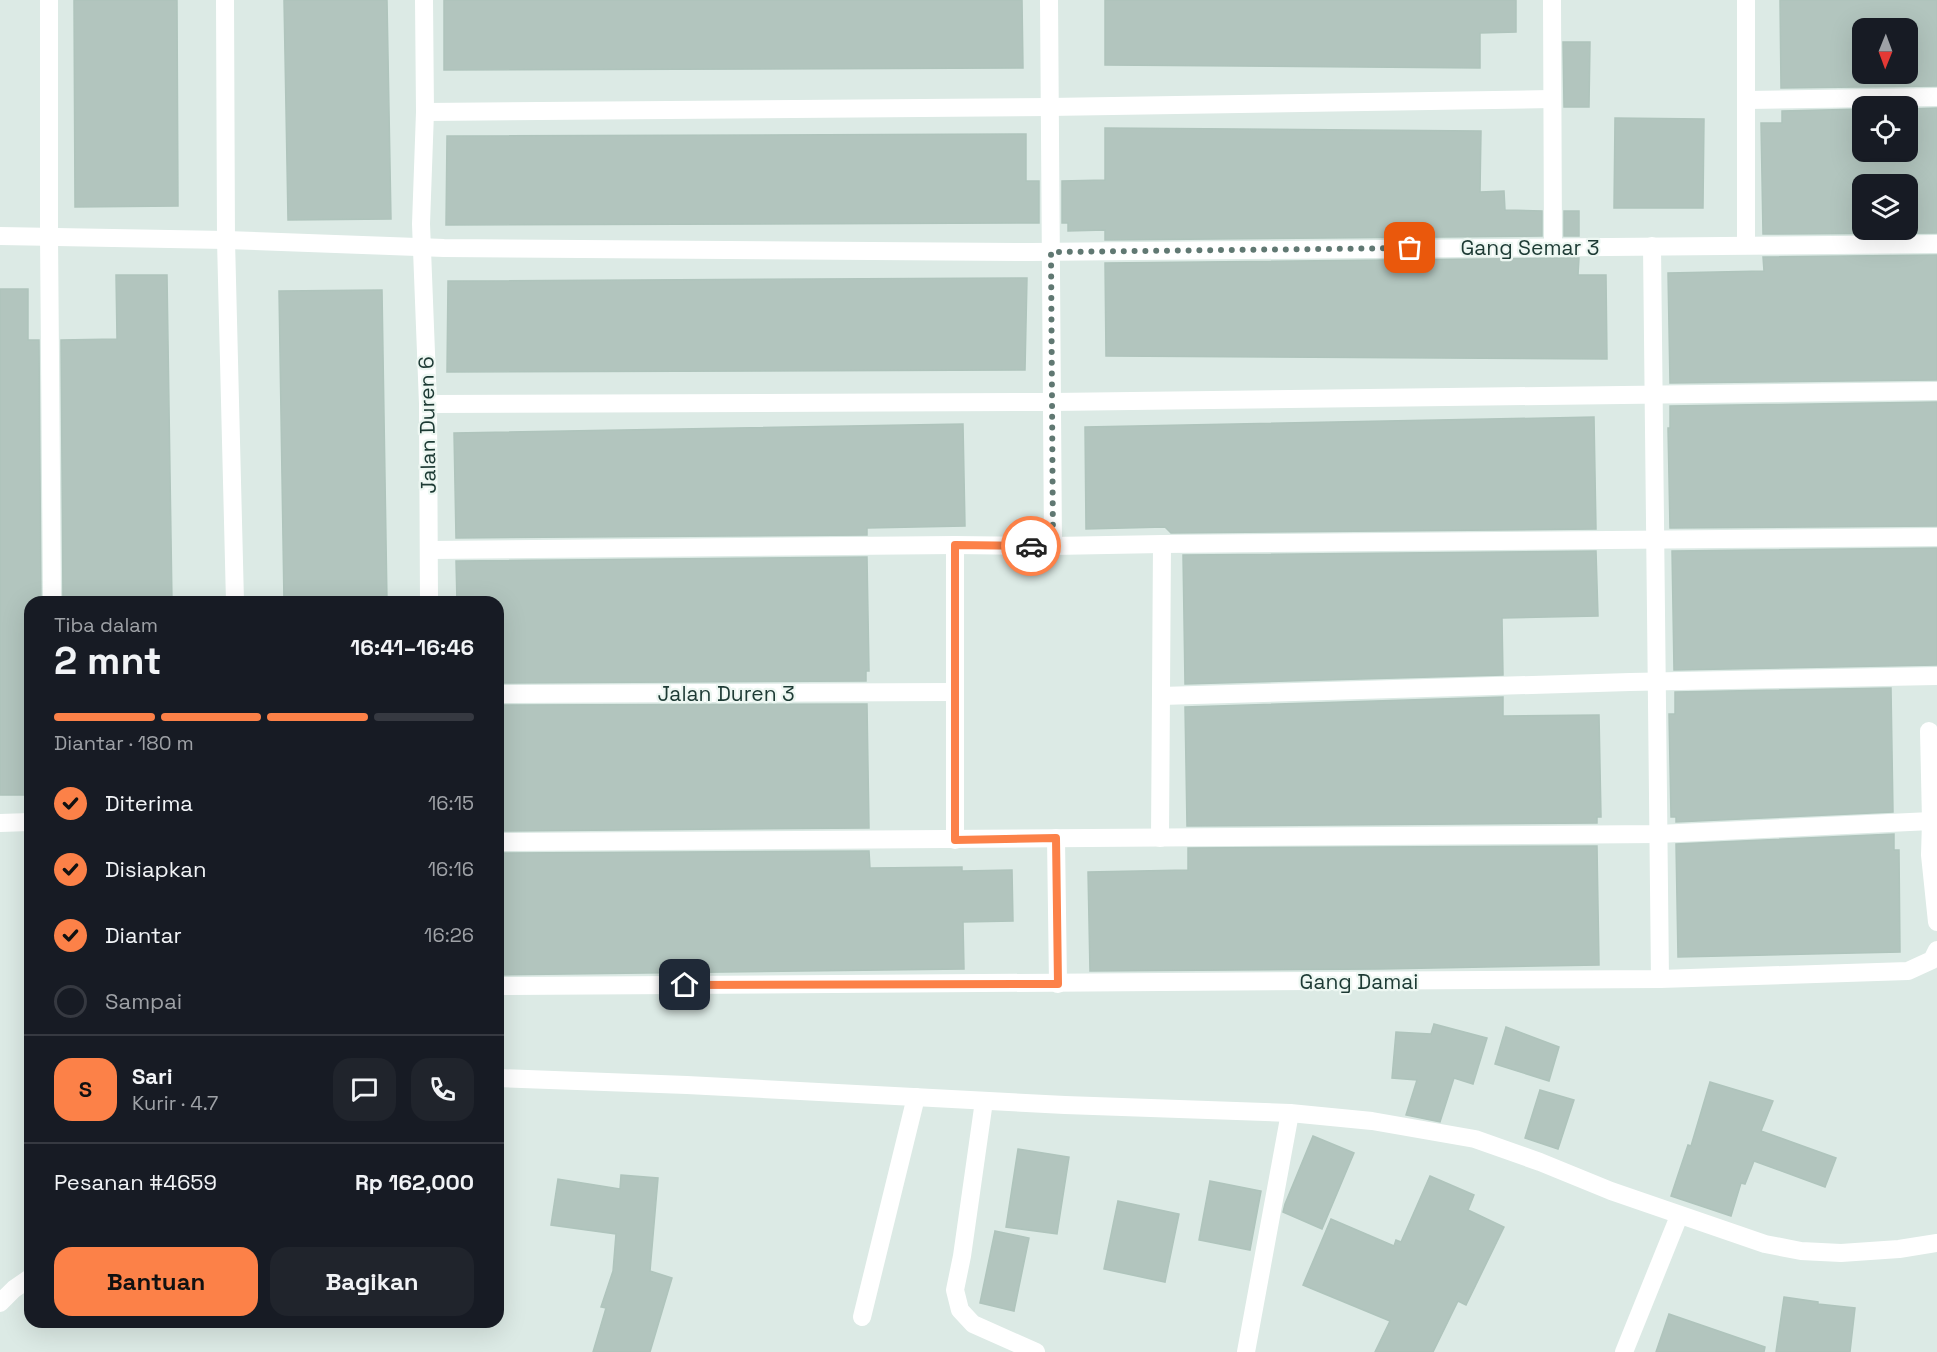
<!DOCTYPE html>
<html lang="id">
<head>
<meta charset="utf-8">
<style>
  :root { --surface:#171b24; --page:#20242c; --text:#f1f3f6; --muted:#9ea1a6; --line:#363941; --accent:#fc8148 }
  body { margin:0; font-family:"Space Grotesk",sans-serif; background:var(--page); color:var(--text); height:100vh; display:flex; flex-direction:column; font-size:22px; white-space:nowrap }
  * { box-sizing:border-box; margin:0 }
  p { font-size:20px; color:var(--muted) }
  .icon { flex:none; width:33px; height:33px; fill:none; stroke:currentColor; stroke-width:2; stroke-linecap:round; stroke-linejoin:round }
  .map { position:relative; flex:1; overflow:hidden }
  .panel { position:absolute; left:24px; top:596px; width:480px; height:732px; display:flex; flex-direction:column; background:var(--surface); border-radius:18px; box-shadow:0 6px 24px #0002 }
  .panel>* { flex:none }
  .needle { width:39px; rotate:181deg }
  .tools { position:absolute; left:1852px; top:18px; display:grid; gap:12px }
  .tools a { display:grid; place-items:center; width:66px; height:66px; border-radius:12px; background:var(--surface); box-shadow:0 6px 24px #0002; font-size:30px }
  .pin { position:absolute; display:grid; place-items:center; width:51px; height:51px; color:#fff; margin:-26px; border-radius:12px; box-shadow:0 3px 9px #0006 }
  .courier { position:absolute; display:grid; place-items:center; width:60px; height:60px; margin:-30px; border:4px solid #fc8148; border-radius:50%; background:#fff; color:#222; box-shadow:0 2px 8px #0007 }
  .headline em { font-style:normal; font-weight:600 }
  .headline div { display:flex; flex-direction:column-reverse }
  .headline { display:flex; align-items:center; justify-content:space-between; height:102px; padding:0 30px }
  h1 { font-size:39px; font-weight:600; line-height:45px }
  .bar { display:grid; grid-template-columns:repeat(4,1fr); gap:9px 6px; align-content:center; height:72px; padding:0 30px }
  .bar i { height:8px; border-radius:4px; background:var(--line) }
  .bar .current { background:var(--accent) }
  .bar p { grid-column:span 4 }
  .line { display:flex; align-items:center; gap:15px; padding:0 30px; border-top:2px solid var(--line) }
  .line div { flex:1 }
  .round { display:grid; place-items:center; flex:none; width:63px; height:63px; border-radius:18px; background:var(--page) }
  ol { padding:0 30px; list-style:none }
  li { display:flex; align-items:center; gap:18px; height:66px }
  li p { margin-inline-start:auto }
  li .icon { padding:6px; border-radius:50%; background:var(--accent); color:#111; stroke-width:4 }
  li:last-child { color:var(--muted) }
  li i { width:33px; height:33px; border:3px solid var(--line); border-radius:50% }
  .button { display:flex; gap:12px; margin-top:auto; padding:12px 30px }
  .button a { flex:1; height:69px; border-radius:18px; background:var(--accent); color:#111; font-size:24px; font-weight:600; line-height:69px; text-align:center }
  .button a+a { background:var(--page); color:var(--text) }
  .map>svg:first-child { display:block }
  .building { fill:#b2c5be; stroke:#afc4bc; stroke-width:1.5; fill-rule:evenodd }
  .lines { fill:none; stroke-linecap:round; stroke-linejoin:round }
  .minor { stroke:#fff; stroke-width:18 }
  .done { stroke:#607872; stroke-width:6; stroke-dasharray:0 10.8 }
  .route { stroke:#fc8148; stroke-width:8 }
  .labels { text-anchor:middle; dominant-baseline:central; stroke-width:4.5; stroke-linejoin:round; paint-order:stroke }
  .street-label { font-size:21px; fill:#1d3a34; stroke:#edf7f2 }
</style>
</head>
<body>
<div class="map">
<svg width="1937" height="1352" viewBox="0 0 1937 1352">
  <rect width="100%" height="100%" fill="#dceae5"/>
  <!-- building -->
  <g class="building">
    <polygon points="74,0 177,0 178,206 75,207"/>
    <polygon points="284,0 387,0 391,219 288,220"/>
    <polygon points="444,0 1022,0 1023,68 444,70"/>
    <polygon points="1105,0 1516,0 1516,32 1480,33 1480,68 1105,65"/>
    <path d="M1780 0H1937V86L1781 88ZM1863 28H1908V74H1863Z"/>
    <polygon points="1563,42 1590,42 1589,107 1564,107"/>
    <path d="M1937 108V233L1763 234 1761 123H1782V111L1863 109V152H1908V109ZM1863 184H1908V230H1863Z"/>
    <polygon points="1615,118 1704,119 1703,208 1614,208"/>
    <polygon points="1105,128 1481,131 1480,192 1504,191 1505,210 1542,211 1542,236 1105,240 1105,230 1068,231 1068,223 1062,223 1062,181 1105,180"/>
    <polygon points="1026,134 1026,181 1039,181 1039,223 446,225 447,136"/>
    <rect x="1564" y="211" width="15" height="25"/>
    <polygon points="1937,255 1937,380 1670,383 1668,273 1764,271 1763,257"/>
    <polygon points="1579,258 1578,275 1606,275 1607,359 1106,356 1105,263"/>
    <polygon points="116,275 167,275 172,602 63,602 61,340 117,339"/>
    <polygon points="1027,278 1025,370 447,372 448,281"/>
    <polygon points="0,289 28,289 28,340 39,340 41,602 30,602 30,795 0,795"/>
    <polygon points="382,290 387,602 284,602 279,291"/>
    <polygon points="1937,402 1937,526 1670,528 1668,428 1670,428 1670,406"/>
    <polygon points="1594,417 1596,529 1171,533 1165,527 1086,529 1085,427"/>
    <polygon points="963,424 965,526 867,528 867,535 456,538 454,433"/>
    <polygon points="1937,548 1937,665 1674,670 1672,551"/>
    <polygon points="1596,551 1598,616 1502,618 1503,675 1185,684 1183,555"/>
    <polygon points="867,557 869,671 866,671 866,681 498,683 498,602 457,602 456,561"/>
    <polygon points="1891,688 1893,812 1676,822 1676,817 1671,817 1669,714 1675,714 1675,692"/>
    <polygon points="1503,697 1503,716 1599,715 1601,817 1597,817 1597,823 1187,826 1185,707"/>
    <polygon points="867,704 869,828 498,831 498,705"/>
    <polygon points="1894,834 1894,850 1899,850 1900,952 1678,957 1676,844"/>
    <polygon points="1597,846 1599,965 1380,969 1090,971 1088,872 1188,870 1188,848"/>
    <polygon points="869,851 870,868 962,867 962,871 1012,870 1013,921 963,922 964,969 498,975 498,853"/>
    <polygon points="1434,1024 1487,1038 1473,1084 1454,1078 1440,1122 1406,1115 1417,1080 1392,1078 1396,1032 1431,1034"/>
    <polygon points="1506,1027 1559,1047 1549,1081 1495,1064"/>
    <polygon points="1710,1082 1773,1101 1761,1131 1836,1158 1825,1187 1754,1161 1745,1184 1741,1183 1731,1216 1671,1196 1688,1145 1691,1146"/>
    <polygon points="1540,1090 1574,1100 1558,1149 1525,1138"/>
    <polygon points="1313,1136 1354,1153 1322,1229 1283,1212 1285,1204"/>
    <polygon points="1018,1149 1069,1157 1057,1234 1006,1227"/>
    <polygon points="621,1175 658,1178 650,1271 672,1278 650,1352 593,1352 606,1308 601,1307 613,1271 616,1234 551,1225 558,1179 620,1189"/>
    <polygon points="1430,1176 1474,1195 1468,1210 1504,1227 1466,1305 1458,1301 1433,1352 1375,1352 1390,1321 1303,1285 1331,1219 1394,1246 1396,1240 1401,1242"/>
    <polygon points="1210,1181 1261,1191 1250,1250 1199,1240"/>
    <polygon points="1118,1201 1179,1214 1165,1282 1104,1269"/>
    <polygon points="995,1231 1029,1238 1014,1311 980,1303"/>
    <polygon points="1784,1297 1818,1302 1818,1304 1855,1308 1850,1352 1776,1352"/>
    <polygon points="1669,1314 1765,1347 1764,1352 1656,1352"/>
  </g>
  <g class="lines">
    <!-- minor -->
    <g class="minor">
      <polyline points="49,0 49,236 52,602"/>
      <polyline points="225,0 226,240 235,602"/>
      <polyline points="424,0 425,112 421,224 428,404 429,602"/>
      <polyline points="1049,0 1053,546"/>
      <polyline points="1552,0 1553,247"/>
      <polyline points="1746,0 1746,245"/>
      <polyline points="1747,100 1937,97"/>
      <polyline points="425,112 1049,107 1552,99"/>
      <polyline points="0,236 226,240 444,248 1030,252 1937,244"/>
      <polyline points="1652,246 1660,979"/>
      <polyline points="428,404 1052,402 1937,391"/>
      <polyline points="429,550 955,545 1053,546 1162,544 1937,537"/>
      <polyline points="498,694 955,692"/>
      <polyline points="1161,696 1630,682 1937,676"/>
      <polyline points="1929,731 1931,821"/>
      <polyline points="0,823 30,822"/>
      <polyline points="1056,838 1058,984"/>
      <polyline points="1160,838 1162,544"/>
      <polyline points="955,840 955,545"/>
      <polyline points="498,842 1658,834 1931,821 1930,855 1937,922"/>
      <polyline points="498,986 1660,979 1908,971 1932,960 1937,950"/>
      <polyline points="498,1078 687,1085 1065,1105 1290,1113 1372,1121 1475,1139 1540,1162 1611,1191 1765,1244 1801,1251 1841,1253 1899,1249 1937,1243"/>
      <polyline points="984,1101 962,1256 955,1290 960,1310 973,1324 1036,1352"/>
      <polyline points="0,1303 14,1289 30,1278"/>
      <polyline points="862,1317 916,1097"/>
      <polyline points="1246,1352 1290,1113"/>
      <polyline points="1624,1352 1679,1216"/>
    </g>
  </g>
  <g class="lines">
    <!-- done -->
    <polyline class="done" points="1031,546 1053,546 1051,252 1410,248"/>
    <!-- route -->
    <polyline class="route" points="685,985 1058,984 1056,838 955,840 955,545 1031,546"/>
  </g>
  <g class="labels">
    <!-- street labels -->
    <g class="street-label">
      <text x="1530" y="247">Gang Semar 3</text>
      <text transform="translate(427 425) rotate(-91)">Jalan Duren 6</text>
      <text x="726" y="693">Jalan Duren 3</text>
      <text x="1359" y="981">Gang Damai</text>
    </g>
  </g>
</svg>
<div class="tools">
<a><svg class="needle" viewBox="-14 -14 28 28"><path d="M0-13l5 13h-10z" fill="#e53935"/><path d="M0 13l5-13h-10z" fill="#9ea1a6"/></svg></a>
<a><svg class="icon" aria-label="locate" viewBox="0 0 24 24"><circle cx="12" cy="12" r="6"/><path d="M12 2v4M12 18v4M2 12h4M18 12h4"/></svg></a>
<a><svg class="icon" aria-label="layers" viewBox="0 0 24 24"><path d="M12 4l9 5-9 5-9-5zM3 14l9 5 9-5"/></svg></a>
</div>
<div class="pin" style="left:1410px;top:248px;background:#ea580c"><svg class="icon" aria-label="bag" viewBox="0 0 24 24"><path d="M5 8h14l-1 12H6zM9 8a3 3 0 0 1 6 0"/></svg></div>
<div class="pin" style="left:685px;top:985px;background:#1f2937"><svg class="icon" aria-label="home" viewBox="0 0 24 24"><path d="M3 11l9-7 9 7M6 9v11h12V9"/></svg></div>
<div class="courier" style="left:1031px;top:546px"><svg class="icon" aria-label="car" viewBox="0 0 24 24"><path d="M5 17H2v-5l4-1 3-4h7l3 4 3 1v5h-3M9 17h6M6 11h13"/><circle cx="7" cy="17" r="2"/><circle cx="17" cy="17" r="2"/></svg></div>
<section class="panel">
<div class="headline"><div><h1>2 mnt</h1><p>Tiba dalam</p></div><em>16:41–16:46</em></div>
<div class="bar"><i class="current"></i><i class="current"></i><i class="current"></i><i></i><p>Diantar · 180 m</p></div>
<ol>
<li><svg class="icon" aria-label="check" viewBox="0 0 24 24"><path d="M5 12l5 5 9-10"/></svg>Diterima<p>16:15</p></li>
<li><svg class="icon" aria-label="check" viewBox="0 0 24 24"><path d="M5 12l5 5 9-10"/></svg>Disiapkan<p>16:16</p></li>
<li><svg class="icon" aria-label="check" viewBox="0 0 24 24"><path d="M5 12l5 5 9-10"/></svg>Diantar<p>16:26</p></li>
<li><i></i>Sampai</li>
</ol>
<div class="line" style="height:108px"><b class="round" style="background:var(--accent);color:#111">S</b><div><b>Sari</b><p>Kurir · 4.7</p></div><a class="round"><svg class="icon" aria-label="chat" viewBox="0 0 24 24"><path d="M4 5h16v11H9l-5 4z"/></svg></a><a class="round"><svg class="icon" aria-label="phone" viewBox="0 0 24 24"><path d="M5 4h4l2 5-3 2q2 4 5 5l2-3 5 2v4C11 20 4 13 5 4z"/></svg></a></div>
<div class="line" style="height:78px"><div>Pesanan #4659</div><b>Rp 162,000</b></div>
<div class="button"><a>Bantuan</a><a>Bagikan</a></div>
</section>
</div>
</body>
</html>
